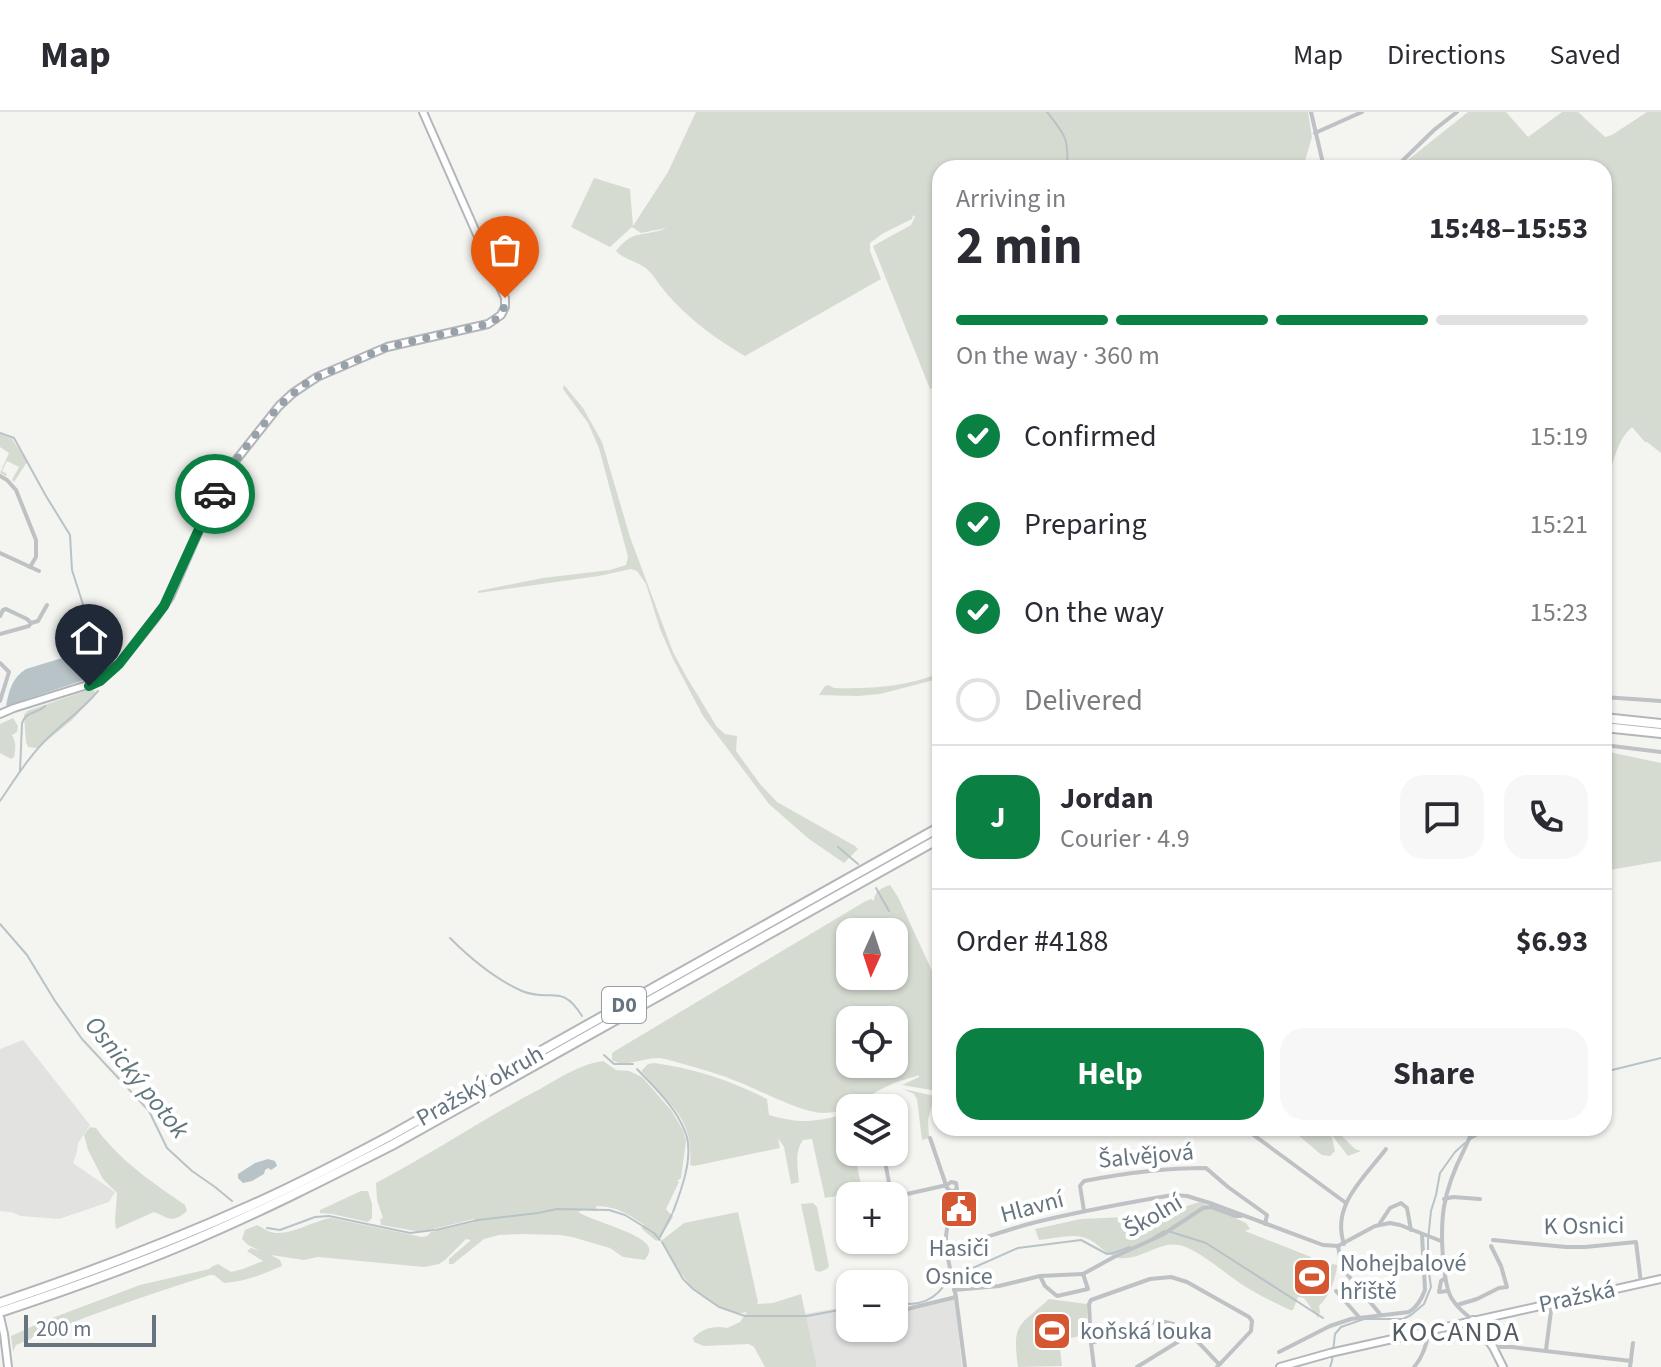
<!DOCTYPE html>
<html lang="en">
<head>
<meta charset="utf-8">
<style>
  :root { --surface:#fff; --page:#f7f7f7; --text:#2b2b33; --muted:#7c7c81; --line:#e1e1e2; --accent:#0b8043 }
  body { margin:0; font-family:"Source Sans 3",sans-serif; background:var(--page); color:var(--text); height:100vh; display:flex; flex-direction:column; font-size:30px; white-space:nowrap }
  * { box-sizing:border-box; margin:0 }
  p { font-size:26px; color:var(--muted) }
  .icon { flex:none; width:44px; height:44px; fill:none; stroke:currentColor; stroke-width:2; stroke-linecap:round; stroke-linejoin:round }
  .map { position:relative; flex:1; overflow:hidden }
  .sheet { position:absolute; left:932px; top:48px; width:680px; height:976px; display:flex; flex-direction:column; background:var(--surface); border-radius:24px; box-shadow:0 2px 6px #0004 }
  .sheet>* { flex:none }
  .needle { width:52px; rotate:183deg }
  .tools { position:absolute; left:836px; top:806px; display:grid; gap:16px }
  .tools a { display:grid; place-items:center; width:72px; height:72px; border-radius:16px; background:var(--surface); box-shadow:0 2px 6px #0004; font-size:40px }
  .scale { position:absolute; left:24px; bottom:20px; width:132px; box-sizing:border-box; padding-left:8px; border:4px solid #66747f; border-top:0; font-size:22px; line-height:28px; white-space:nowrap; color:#66747f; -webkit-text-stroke:6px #fff; paint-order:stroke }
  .pin { position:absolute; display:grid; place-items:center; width:68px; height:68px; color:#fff; margin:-82px -34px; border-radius:50% 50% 50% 0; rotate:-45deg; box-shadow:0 0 8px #0007 }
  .pin .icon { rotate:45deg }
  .courier { position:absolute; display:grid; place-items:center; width:80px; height:80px; margin:-40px; border:6px solid #0b8043; border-radius:50%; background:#fff; color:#222; box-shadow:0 2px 10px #0007 }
  .head em { font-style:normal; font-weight:700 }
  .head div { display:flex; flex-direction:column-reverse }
  .head { display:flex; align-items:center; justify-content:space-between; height:136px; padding:0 24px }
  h1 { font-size:52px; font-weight:700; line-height:60px }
  .bar { display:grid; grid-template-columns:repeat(4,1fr); gap:12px 8px; align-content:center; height:96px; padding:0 24px }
  .bar i { height:10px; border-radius:6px; background:var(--line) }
  .bar .current { background:var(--accent) }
  .bar p { grid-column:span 4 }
  .line { display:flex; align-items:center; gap:20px; padding:0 24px; border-top:2px solid var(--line) }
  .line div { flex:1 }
  .round { display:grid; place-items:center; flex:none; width:84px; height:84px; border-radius:24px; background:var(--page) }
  ol { padding:0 24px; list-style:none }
  li { display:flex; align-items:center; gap:24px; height:88px }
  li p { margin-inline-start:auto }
  li .icon { padding:8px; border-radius:50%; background:var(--accent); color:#fff; stroke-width:4 }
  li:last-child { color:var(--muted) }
  li i { width:44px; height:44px; border:4px solid var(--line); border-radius:50% }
  .primary-button { display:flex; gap:16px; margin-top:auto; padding:16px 24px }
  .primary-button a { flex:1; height:92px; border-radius:24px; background:var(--accent); color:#fff; font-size:32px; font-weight:700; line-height:92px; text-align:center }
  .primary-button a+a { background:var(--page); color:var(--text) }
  header { display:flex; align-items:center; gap:48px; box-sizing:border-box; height:112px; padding:0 40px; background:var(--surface); border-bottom:2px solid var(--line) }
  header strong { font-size:38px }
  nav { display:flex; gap:44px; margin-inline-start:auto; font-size:28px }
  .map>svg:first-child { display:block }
  .built { fill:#e2e3e1 }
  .green { fill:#d6dbd2; fill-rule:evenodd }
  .water { fill:#b8c3c7 }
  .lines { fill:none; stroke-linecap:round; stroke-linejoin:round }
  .stream { stroke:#b8c3c7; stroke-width:2 }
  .secondary-casing { stroke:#b3b7bb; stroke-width:10 }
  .highway-casing { stroke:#b3b6b9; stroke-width:12 }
  .street { stroke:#bec2c5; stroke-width:4 }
  .secondary { stroke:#fff; stroke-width:6 }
  .highway { stroke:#fff; stroke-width:8 }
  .done { stroke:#98a1a7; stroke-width:8; stroke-dasharray:0 14.4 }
  .route { stroke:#0b8043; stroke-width:10 }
  .labels { text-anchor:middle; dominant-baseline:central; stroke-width:8; stroke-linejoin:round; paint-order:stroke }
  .shield { fill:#fff; stroke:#949ea5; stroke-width:2 }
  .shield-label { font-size:22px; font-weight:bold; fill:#66747f }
  .street-label { font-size:24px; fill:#66747f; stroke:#fff }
  .poi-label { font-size:24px; fill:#66747f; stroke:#fff; text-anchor:start }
  .water-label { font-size:26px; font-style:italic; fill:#62767d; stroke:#fff }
  .quarter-label { font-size:28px; letter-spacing:2px; fill:#535d65; stroke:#fff }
</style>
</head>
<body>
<header>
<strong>Map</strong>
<nav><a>Map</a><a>Directions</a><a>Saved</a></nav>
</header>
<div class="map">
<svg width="1661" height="1255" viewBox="0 0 1661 1255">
  <rect width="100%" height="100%" fill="#f4f4f1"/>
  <!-- built -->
  <g class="built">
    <polygon points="23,928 90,1013 78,1031 77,1040 73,1051 115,1080 109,1090 59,1107 21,1104 11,1100 0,1099 0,937"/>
    <polygon points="903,1184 909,1197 951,1187 955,1188 962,1255 817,1255 804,1202 850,1194 850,1216 894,1216 894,1186"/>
  </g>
  <!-- green -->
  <g class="green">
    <path d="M696 0H1308L1312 25 1303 56H940V259L933 250 939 266 938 274 930 277 873 134 911 113 915 105 913 103 912 107 882 122 870 131V139L881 167 745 244C717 228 689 207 667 182 660 174 655 165 648 158 638 149 624 148 616 139 634 116 643 126 666 116L641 121 632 115 610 135 571 115 594 66 630 77 633 114 668 60Z"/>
    <path d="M1468 0H1506L1528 25 1562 0H1578L1605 25 1612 23 1647 0H1661V341L1647 330H1645L1632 315C1610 334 1608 379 1604 407V56H1398Z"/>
    <polygon points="564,273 583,296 602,330 630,425 673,540 686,564 717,615 725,622 737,624 736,639 760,672 777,690 855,734 858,737 844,751 809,727 769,692 703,604 673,547 660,517 646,472 637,459 631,457 599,464 478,481 478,479 543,466 610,458 626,453 628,445 599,336 588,311 563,277"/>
    <polygon points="0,322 12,327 27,350 14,370 12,368 19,355 7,349 2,359 7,362 6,364 0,361 9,341 0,335"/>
    <path d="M940 561V566L938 567 880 582 858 584 819 583 825 574 828 573 834 576C870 577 906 575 940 561Z"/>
    <polygon points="91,577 95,579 95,583 72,608 39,635 36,636 28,635 26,630 24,603 27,599"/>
    <path d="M13 606 18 614 17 620 12 623C16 631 16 635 14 645L11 647 0 641V612Z"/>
    <polygon points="1604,639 1661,651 1661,749 1604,759"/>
    <path d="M890 773 898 785 940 876V975L937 979 902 973 919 965V963C910 967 899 968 890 973 867 983 850 1001 823 1001 802 1001 757 977 736 969 719 962 701 957 683 952 676 950 667 947 659 946 643 946 624 956 612 948V941L615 939 864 790 871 787 874 789C874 780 881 776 890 773ZM850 820H894V864H850ZM850 908H894V952H850Z"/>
    <path d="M603 949 616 958 629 959 642 965 671 998 683 1018 686 1029 681 1066 677 1069 679 1070 666 1097 673 1105 658 1129 655 1128 641 1116 644 1113C626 1101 618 1095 596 1094L597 1099 583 1098 578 1100C592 1109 646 1122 649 1136 650 1142 647 1144 645 1148L623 1145 610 1136 572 1125 560 1123 522 1122 499 1123 484 1127 453 1152H449V1147L471 1128 466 1127 445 1148 439 1152 424 1155 318 1145 304 1148 271 1143 280 1148 282 1154C263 1162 245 1170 224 1171L214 1163H210C144 1184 80 1206 16 1233L13 1240 11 1224 44 1209 140 1173 209 1157 213 1154 218 1152 231 1160 243 1157 263 1149 247 1139 251 1136 260 1139 248 1133 242 1127 245 1118 257 1113C261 1115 264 1117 268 1119 286 1127 311 1109 331 1106L422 1125 427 1124 431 1120 475 1110 474 1107 421 1120 381 1113 380 1107 383 1106 377 1088 376 1071C432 1042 484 1006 540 977 559 966 581 952 603 949Z"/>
    <path d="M654 951C693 956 732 969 767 987L769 1003C801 1012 811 1010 844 1003L847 1013H850L849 1019 850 1040H854L862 1077 854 1081 825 1086 812 1027 803 1028C794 1040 798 1056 799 1070L791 1072 784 1035 778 1026 780 1036 694 1054 690 1053C694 1005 669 993 642 960V958L648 952Z"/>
    <polygon points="903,977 935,984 928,1007 929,1026 922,1028 917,987 914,982"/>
    <path d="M90 1015 96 1016C119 1048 153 1071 185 1093L187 1099C172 1112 169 1106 154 1100L116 1117 115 1109 117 1081 103 1067 88 1038 84 1023Z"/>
    <polygon points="1290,1016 1334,1016 1355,1037 1361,1039 1348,1044 1331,1022 1335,1039 1330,1044 1322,1043 1318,1040"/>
    <polygon points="361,1079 368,1079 372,1092 372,1106 368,1110 332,1102 320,1101 320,1098"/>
    <path d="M1200 1090 1246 1111 1250 1117 1245 1119 1311 1145 1310 1148 1326 1156 1314 1181 1297 1173 1296 1176 1314 1184 1332 1152 1337 1153C1336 1167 1329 1185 1319 1194L1320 1200 1318 1206 1304 1186 1298 1185 1293 1198H1290C1276 1191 1260 1184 1246 1175 1229 1165 1197 1136 1179 1133 1158 1129 1140 1149 1119 1146 1104 1143 1097 1128 1082 1125 1070 1122 1052 1127 1039 1128L1035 1117 1081 1107 1126 1105 1176 1097Z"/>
    <polygon points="813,1091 817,1095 829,1154 827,1157 819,1160 815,1158 801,1092"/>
    <path d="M738 1100 758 1190 757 1192 773 1191 801 1182 817 1255H765L754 1235 749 1232 704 1234 694 1230 693 1226C703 1216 714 1213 727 1216L740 1210 747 1200C740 1202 736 1201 729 1198 694 1188 678 1158 661 1129L684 1111Z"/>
    <path d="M1049 1187 1087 1192V1222L1059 1229 1062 1254 1018 1255C1012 1211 1018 1215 1049 1187Z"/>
  </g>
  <!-- water -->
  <g class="water">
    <path d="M82 540H86L84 568 6 594C9 578 12 566 26 557Z"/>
    <polygon points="268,1047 275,1049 277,1054 271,1058 268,1056 265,1058 264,1062 252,1069 243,1071 238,1066 238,1062 255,1051"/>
  </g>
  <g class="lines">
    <!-- stream -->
    <g class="stream">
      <path d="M1047 0C1065 23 1069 26 1067 56"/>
      <polyline points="0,321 14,326 46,384 70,423 72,458 87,505"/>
      <polyline points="87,509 96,564"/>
      <path d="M20 659 22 611C26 599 37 602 45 594"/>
      <path d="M0 689C15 667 31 641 51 623 67 608 84 596 98 579"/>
      <polyline points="838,735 858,752"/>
      <polyline points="876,776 889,799"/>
      <polyline points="0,812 27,843 55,889 82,927 149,999 167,1036 192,1059 215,1075 232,1089"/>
      <path d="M450 826C471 847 495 867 522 879 551 891 561 870 582 904"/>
      <polyline points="604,943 614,952 633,952"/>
      <path d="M637 957C655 976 677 996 686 1022 694 1045 681 1079 673 1100"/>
      <polyline points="1604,960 1661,946"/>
      <polyline points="1470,1027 1490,1016"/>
      <polyline points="267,1116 280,1118 315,1105 329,1104 410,1121 434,1118"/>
      <polyline points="436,1118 478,1108 538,1101 557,1097 609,1098 625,1103 654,1121 660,1128"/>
      <polyline points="1171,1120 1206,1131 1323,1206"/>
      <polyline points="660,1125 672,1102"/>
      <polyline points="1154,1125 1164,1119"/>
      <polyline points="662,1130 683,1167 693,1177 719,1195 745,1204 807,1204 850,1196"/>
      <path d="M894 1189C917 1197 937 1188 948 1167L1018 1136 1081 1128 1107 1142 1113 1141 1130 1135"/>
      <polyline points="1330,1255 1332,1249 1335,1222 1341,1215 1364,1207 1403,1207 1411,1203 1424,1192 1431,1175 1428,1153 1428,1128 1431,1099 1436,1083 1440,1061 1455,1040 1465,1031"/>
    </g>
    <!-- secondary casing -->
    <g class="secondary-casing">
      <g id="secondary">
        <polyline points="0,602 14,596 100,569 119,552 155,507 170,485 211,391 225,362 279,294 293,281 317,265 387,235 488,212 501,203 505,195 505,186 423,0"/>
        <polyline points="0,1205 4,1222 8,1255"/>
        <polyline points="1473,1208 1493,1235 1503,1255"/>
        <polyline points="1280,1255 1330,1241 1661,1167"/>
      </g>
    </g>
    <!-- highway casing -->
    <g class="highway-casing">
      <g id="highway">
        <polyline points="1604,606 1661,612"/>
        <polyline points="1604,615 1661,621"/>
        <path d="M0 1191C86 1162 170 1130 252 1093 299 1072 345 1048 390 1024L940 715"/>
        <path d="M0 1200C66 1178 131 1155 194 1128 262 1099 327 1066 392 1033L940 726"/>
      </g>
    </g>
    <!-- street -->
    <g class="street">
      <polyline points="1311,0 1324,56"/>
      <polyline points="1315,21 1362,0"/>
      <polyline points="1395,56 1434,18 1457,0"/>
      <polyline points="0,364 7,368 16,378 36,428 36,445 30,455"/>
      <polyline points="0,441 39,459"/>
      <polyline points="0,504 3,498 6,497 27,507 31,511 29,514 0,522"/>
      <polyline points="31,511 38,509 47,493"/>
      <polyline points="0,551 9,560 0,589"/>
      <polyline points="1604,585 1661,589"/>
      <polyline points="1604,633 1661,640"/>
      <polyline points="1244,1016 1346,1091"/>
      <polyline points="930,1026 947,1076 952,1080"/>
      <polyline points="867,1045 879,1042 884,1044 890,1076"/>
      <polyline points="865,1081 890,1076 901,1082 907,1082 947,1073 951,1070 956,1071 957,1077 952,1080 946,1124 946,1137 956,1185 965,1255"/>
      <polyline points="1444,1087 1453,1085 1480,1087"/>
      <path d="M1084 1099 1080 1074 1084 1069C1125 1061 1164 1056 1206 1056L1228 1075 1267 1103 1265 1112"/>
      <polyline points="1380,1111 1390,1096 1401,1091 1407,1096 1411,1118"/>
      <polyline points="1493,1128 1566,1135 1585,1135 1636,1130 1641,1171"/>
      <path d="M1344 1132C1331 1093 1364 1066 1386 1037"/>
      <polyline points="1338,1134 1342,1156 1380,1202"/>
      <path d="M946 1137C973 1130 998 1121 1025 1113 1073 1100 1123 1092 1172 1083L1187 1084 1213 1092 1323 1133 1338 1134 1375 1114 1390 1111 1400 1113 1441 1129"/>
      <polyline points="1083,1162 1114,1145 1162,1123 1203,1096 1211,1095 1235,1104 1241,1104"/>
      <polyline points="1445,1166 1441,1169 1439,1180 1447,1179"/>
      <polyline points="954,1178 999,1174 1040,1164 1083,1162 1088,1177 1057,1184 1045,1174 1040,1164"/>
      <polyline points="1336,1179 1359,1205"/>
      <polyline points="1457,1193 1477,1187 1499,1176 1507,1175 1501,1154 1491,1134"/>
      <polyline points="894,1203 911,1196 956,1185"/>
      <path d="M1473 1208C1465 1202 1457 1195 1452 1187 1446 1178 1446 1167 1444 1157 1439 1109 1442 1081 1464 1038 1468 1030 1470 1023 1475 1016"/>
      <path d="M1091 1231 1157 1209C1184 1209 1201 1234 1219 1252"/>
      <polyline points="1493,1235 1512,1235 1631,1249"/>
      <polyline points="1546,1238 1552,1191"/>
      <path d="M1279 1240 1330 1214 1351 1207 1409 1200C1416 1196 1422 1186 1425 1178L1422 1123"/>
      <polyline points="1094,1255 1091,1231 1089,1192 1091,1188 1150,1167 1171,1165 1187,1170 1249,1205 1252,1209 1251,1219 1217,1255"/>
      <polyline points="1137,1255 1189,1223"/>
      <path d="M1414 1255C1423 1245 1426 1233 1429 1220"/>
      <polyline points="1630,1255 1633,1231"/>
    </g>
    <!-- secondary -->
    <use href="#secondary" class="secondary"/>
    <!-- highway -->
    <use href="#highway" class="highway"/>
  </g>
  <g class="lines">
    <!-- done -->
    <path class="done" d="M215 382 225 362 264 312 279 294 302 274 317 265 387 235 488 212C500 206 505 200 505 186"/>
    <!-- route -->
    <polyline class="route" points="89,574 100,569 119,552 164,494 215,382"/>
  </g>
  <!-- icons -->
  <defs>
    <g id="civic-square" transform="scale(2)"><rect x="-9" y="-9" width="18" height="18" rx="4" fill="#d45732" stroke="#fff"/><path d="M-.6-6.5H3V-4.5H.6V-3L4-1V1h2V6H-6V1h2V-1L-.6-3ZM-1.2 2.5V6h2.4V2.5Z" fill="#fff"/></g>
    <g id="stadium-square" transform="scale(2)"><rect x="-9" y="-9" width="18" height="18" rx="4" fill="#d45732" stroke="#fff"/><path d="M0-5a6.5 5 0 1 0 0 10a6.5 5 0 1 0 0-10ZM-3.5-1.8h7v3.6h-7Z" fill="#fff"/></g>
  </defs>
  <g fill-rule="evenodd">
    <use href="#civic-square" x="959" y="1097"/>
    <use href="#stadium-square" x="1312" y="1165"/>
    <use href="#stadium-square" x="1052" y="1219"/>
  </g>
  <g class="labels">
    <!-- shield labels -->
    <rect class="shield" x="602" y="875" width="44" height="36" rx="6"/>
    <g class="shield-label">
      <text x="624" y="893">D0</text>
    </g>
    <!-- street labels -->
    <g class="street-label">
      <text transform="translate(480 974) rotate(-29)">Pražský okruh</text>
      <text transform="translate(1146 1044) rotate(-5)">Šalvějová</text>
      <text transform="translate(1032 1095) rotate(-15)">Hlavní</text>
      <text transform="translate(1153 1104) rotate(-30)">Školní</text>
      <text transform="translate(1584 1114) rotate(-1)">K Osnici</text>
      <text transform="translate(1577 1185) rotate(-12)">Pražská</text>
    </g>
    <!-- poi labels -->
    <g class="poi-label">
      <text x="959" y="1136" text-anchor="middle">Hasiči<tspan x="959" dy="28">Osnice</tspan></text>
      <text x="1340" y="1151">Nohejbalové<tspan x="1340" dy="28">hřiště</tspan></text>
      <text x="1080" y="1219">koňská louka</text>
    </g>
    <!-- water labels -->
    <g class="water-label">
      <text transform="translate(137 965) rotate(51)">Osnický potok</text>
    </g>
    <!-- quarter labels -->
    <g class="quarter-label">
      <text x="1456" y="1220">KOCANDA</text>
    </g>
  </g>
</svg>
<div class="tools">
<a><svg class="needle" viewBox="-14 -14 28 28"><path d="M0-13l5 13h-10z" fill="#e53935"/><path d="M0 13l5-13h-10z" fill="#7c7c81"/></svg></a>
<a><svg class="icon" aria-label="locate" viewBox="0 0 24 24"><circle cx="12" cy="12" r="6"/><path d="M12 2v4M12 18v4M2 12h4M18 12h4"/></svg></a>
<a><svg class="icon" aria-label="layers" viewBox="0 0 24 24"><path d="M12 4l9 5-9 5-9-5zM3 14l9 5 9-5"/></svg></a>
<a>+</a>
<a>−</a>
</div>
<div class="scale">200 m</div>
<div class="pin" style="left:505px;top:186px;background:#ea580c"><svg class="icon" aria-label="bag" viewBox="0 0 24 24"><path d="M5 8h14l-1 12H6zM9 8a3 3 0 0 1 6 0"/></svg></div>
<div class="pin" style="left:89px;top:574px;background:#1f2937"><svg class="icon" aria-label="home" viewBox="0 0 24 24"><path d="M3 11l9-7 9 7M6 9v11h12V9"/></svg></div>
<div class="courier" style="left:215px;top:382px"><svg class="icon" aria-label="car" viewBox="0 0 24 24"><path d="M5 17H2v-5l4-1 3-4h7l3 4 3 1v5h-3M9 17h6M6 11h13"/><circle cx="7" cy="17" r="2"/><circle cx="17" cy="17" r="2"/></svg></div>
<section class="sheet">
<div class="head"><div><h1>2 min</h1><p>Arriving in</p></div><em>15:48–15:53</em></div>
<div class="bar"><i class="current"></i><i class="current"></i><i class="current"></i><i></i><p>On the way · 360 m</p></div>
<ol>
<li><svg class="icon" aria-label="check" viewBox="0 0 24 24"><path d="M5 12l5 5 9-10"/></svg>Confirmed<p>15:19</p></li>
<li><svg class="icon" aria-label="check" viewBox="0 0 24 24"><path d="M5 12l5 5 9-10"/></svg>Preparing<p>15:21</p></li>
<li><svg class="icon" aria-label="check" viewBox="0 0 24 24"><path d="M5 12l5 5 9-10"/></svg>On the way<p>15:23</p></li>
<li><i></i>Delivered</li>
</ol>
<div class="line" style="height:144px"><b class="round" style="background:var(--accent);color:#fff">J</b><div><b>Jordan</b><p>Courier · 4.9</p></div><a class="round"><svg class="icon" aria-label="chat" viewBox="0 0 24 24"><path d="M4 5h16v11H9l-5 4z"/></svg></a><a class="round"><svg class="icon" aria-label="phone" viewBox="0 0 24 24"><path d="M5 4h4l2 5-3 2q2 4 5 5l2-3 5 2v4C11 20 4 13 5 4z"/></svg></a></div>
<div class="line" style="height:104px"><div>Order #4188</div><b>$6.93</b></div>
<div class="primary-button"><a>Help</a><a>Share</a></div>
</section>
</div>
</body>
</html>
